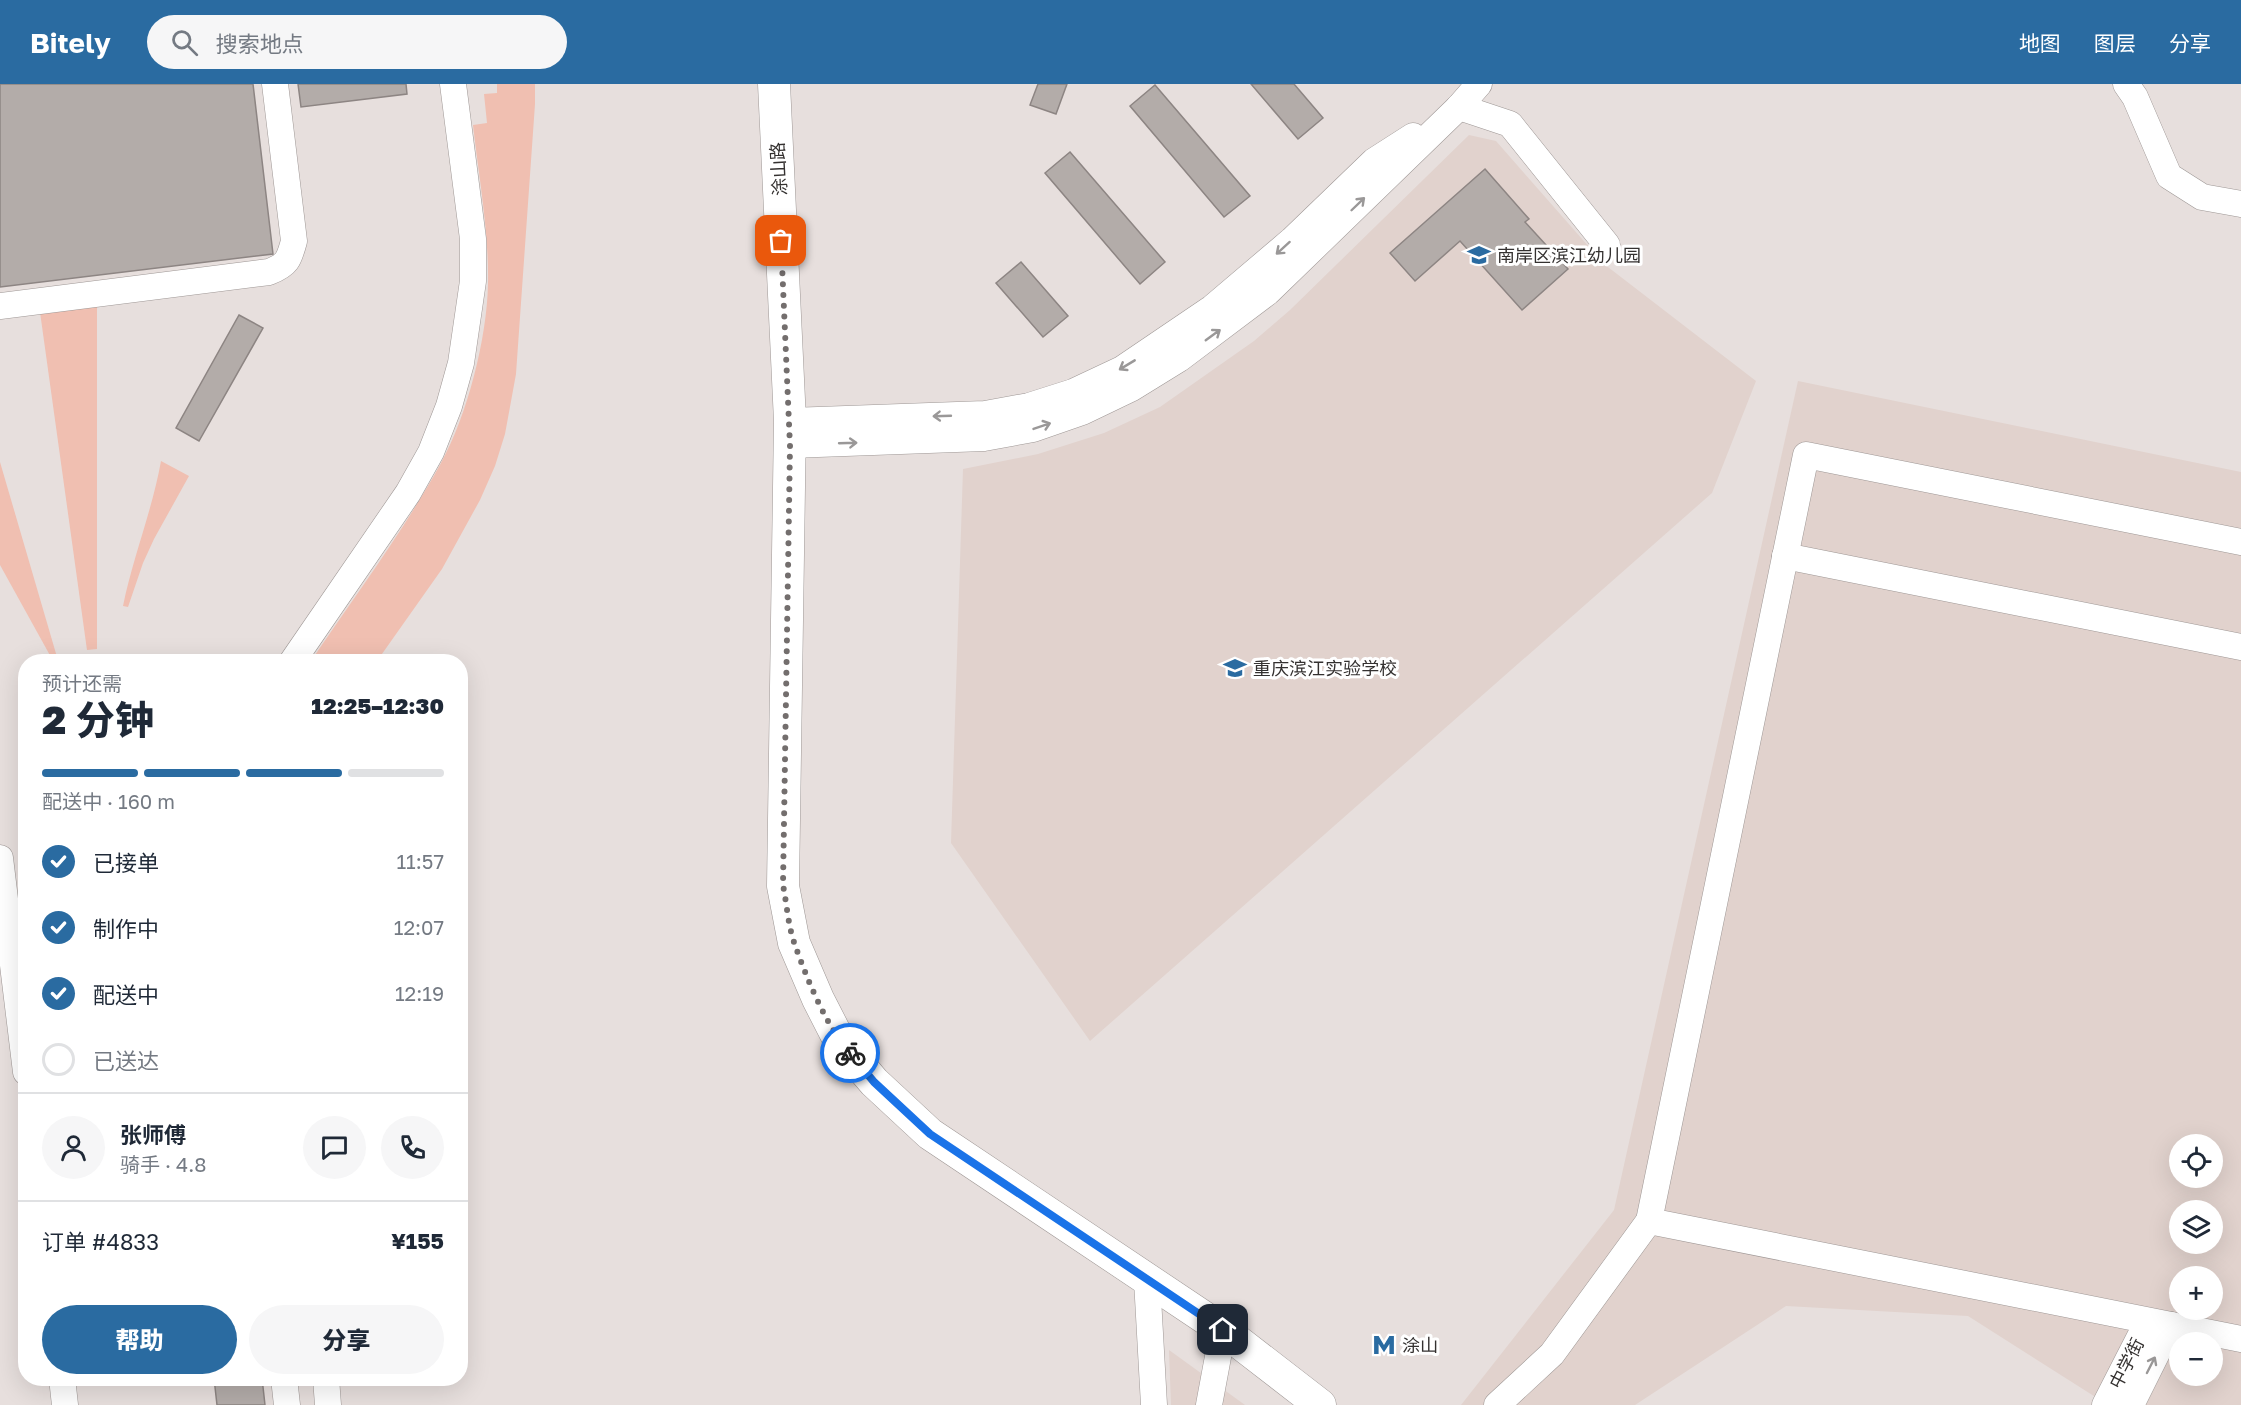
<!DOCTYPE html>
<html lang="zh">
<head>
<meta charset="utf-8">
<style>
  :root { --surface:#fff; --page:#f6f6f7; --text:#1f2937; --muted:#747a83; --line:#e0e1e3; --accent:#2a6ba1 }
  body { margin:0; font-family:"Golos Text","Noto Sans SC",sans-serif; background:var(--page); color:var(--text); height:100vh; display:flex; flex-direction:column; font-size:22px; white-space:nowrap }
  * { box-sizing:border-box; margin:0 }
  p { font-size:20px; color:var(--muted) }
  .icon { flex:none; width:33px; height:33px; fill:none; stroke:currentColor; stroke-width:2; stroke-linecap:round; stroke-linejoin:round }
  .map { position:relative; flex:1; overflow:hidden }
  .side { position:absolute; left:18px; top:570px; width:450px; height:732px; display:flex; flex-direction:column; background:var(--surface); border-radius:24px; box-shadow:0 6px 24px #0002 }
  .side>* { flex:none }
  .controls { position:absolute; left:2169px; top:1050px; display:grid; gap:12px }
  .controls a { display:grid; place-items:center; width:54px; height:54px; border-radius:50%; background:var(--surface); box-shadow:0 6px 24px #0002; font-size:30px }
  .pin { position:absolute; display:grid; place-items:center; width:51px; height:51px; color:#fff; margin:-26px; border-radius:12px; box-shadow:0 3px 9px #0006 }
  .courier { position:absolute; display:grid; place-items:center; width:60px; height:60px; margin:-30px; border:4px solid #1a73e8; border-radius:50%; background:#fff; color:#222; box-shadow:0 2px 8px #0007 }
  .overview em { font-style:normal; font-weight:800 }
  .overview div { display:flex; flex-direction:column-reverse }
  .overview { display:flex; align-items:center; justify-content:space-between; height:102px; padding:0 24px }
  h1 { font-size:39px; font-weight:800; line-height:45px }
  .bar { display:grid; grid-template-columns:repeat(4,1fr); gap:9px 6px; align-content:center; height:72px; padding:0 24px }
  .bar i { height:8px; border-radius:4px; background:var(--line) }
  .bar .on { background:var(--accent) }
  .bar p { grid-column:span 4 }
  .line { display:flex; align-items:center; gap:15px; padding:0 24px; border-top:2px solid var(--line) }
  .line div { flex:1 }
  .round { display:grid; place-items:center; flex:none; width:63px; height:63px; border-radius:32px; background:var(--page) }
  ol { padding:0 24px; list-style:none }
  li { display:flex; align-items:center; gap:18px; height:66px }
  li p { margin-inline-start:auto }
  li .icon { padding:6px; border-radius:50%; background:var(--accent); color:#fff; stroke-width:4 }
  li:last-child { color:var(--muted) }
  li i { width:33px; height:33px; border:3px solid var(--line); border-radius:50% }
  .primary-button { display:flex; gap:12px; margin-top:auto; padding:12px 24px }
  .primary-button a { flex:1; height:69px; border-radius:36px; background:var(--accent); color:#fff; font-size:24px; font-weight:800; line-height:69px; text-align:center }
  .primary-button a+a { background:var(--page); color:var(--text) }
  header { display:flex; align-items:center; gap:36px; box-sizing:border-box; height:84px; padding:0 30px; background:var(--accent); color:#fff }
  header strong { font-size:28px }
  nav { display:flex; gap:33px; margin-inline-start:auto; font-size:21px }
  .search { width:420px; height:54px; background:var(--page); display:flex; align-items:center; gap:15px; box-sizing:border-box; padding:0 21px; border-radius:33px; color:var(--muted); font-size:22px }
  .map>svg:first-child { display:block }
  .built { fill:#e1d2cd; fill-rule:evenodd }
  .green { fill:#f0bfb1 }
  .building { fill:#b3aca9; stroke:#8d8583; stroke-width:1.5 }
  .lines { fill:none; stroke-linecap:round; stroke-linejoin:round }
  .minor-casing { stroke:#9e9795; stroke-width:27 }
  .major-casing { stroke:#9e9795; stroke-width:33 }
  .minor { stroke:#fff; stroke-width:26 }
  .major { stroke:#fff; stroke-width:32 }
  .oneway { stroke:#9a9898 }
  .done { stroke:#736e6d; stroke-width:6; stroke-dasharray:0 10.8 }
  .route { stroke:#1a73e8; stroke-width:8 }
  .labels { text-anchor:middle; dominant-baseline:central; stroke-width:6; stroke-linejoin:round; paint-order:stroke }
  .street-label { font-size:18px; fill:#343130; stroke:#fff }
  .poi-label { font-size:18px; fill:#343130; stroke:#fff; text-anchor:start }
</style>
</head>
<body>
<header>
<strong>Bitely</strong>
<div class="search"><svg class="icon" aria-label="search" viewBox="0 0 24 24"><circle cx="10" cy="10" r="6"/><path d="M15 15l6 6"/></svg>搜索地点</div>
<nav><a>地图</a><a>图层</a><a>分享</a></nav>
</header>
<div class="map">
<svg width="2241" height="1321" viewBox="0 0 2241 1321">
  <rect width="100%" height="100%" fill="#e7dfdd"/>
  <!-- built -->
  <g class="built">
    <polygon points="1469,51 1496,57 1604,180 1756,297 1712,409 1090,957 951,759 963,385 1038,370 1104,349 1160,323 1254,257 1290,226"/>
    <path d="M1798 297 2241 388V1321H2108L1968 1232 1786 1222 1635 1321H1461L1614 1126ZM2180 1060H2212V1094H2180ZM2180 1126H2212V1160H2180ZM2180 1192H2212V1226H2180ZM2180 1258H2212V1292H2180Z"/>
    <polygon points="1169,1266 1245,1321 1171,1321"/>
  </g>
  <!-- green -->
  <g class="green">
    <path d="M497 0H535V20L516 290 505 350 495 382 480 416 442 485 377 577H311C355 512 403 448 441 379 467 332 487 255 488 200 489 147 479 94 473 41L487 39 484 10 497 9Z"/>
    <polygon points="97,222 97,565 87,566 40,228"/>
    <path d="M161 377 189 392 154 455 143 479 128 523 123 522C133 473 152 427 161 377Z"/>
    <polygon points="0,378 57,573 52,575 0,481"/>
  </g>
  <!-- building -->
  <g class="building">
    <polygon points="0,0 253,0 273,170 0,203"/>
    <polygon points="298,0 406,0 407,10 301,23"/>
    <polygon points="1038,0 1067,0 1056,30 1030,21"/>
    <polygon points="1251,0 1294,0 1323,34 1298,55"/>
    <polygon points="1155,1 1250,112 1224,133 1130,22"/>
    <polygon points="1070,68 1165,178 1140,200 1045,89"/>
    <polygon points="1485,85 1529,135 1525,138 1568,185 1522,226 1460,157 1415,197 1390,169"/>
    <polygon points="1021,178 1068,232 1043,253 996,199"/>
    <polygon points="239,231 263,244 199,357 176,344"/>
    <polygon points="214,1294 262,1294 265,1321 217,1321"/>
  </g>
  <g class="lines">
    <!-- minor casing -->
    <g class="minor-casing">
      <g id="minor">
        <polyline points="2126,0 2135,13 2169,92 2202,113 2241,120"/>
        <polyline points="1459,23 1510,40 1607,161"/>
        <path d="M0 222 269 188C287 181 289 176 294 157L275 0"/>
        <polyline points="790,337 985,330 1029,322 1073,308 1122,285 1212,224 1292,156 1374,77 1413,52"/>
        <polyline points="790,361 984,354 1033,345 1082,328 1132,304 1179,275 1268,208 1459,23 1479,0"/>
        <polyline points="2241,458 1806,371 1649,1137 2241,1255"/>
        <polyline points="1785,472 2241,563"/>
        <polyline points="292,578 408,409 431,368 449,322 461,279 473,197 473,155 453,0"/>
        <polyline points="0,774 26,988"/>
        <polyline points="1147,1196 1154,1321"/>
        <polyline points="62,1294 65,1321"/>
        <polyline points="284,1294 287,1321"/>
        <polyline points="326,1294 328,1321"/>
        <polyline points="1209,1321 1223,1246"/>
        <polyline points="1497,1321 1552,1270 1649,1137"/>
        <polyline points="2105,1321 2148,1237"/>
        <polyline points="2131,1321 2171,1241"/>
      </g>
    </g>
    <!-- major casing -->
    <g class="major-casing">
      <polyline id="major" points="774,0 790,337 783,802 794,859 818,915 840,958 874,998 930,1050 1223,1246 1320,1321"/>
    </g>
    <!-- minor -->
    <use href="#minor" class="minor"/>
    <!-- major -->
    <use href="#major" class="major"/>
  </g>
  <!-- one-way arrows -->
  <defs><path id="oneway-shaft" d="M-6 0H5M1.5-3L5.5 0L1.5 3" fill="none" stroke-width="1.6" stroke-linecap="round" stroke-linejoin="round" transform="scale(1.5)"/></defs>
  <g class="oneway">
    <use href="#oneway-shaft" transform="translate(1358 120) rotate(-44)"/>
    <use href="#oneway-shaft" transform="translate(1283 164) rotate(138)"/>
    <use href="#oneway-shaft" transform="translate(1213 251) rotate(-36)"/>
    <use href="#oneway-shaft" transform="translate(1127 281) rotate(149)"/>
    <use href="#oneway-shaft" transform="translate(942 332) rotate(178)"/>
    <use href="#oneway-shaft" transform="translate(1042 342) rotate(-19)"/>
    <use href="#oneway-shaft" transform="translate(848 359) rotate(-2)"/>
    <use href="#oneway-shaft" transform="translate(2151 1281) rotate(-63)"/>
  </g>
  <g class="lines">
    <!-- done -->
    <path class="done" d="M781 157 790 362 783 801C787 821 788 842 795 861 807 895 826 942 850 969"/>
    <!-- route -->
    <polyline class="route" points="850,969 874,998 930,1050 1223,1246"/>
  </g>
  <!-- icons -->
  <defs>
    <g id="school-bare" transform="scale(1.8)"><path d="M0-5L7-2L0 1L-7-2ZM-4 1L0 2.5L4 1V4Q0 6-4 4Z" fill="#2a6ba1" stroke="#fff" stroke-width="2.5" paint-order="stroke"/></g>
    <g id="metro-bare" transform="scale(1.8)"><path d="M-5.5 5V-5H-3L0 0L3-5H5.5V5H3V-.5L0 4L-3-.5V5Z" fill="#2a6ba1" stroke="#fff" stroke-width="2.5" paint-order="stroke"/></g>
  </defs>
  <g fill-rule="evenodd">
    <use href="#school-bare" x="1479" y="171"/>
    <use href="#school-bare" x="1235" y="584"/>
    <use href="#metro-bare" x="1384" y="1261"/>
  </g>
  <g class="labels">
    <!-- street labels -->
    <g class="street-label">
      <text transform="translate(778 85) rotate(-93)">涂山路</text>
      <text transform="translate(2126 1279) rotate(-63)">中学街</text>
    </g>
    <!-- poi labels -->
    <g class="poi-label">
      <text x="1497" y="171">南岸区滨江幼儿园</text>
      <text x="1253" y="584">重庆滨江实验学校</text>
      <text x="1402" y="1261">涂山</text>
    </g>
  </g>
</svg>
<div class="controls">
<a><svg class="icon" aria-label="locate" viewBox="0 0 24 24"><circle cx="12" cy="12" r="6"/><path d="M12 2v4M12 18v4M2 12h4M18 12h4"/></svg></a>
<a><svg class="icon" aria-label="layers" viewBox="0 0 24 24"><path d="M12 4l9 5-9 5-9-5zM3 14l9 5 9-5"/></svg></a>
<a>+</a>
<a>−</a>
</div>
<div class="pin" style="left:781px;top:157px;background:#ea580c"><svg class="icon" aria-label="bag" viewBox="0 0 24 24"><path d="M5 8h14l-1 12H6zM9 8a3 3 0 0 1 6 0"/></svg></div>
<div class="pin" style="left:1223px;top:1246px;background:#1f2937"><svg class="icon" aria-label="home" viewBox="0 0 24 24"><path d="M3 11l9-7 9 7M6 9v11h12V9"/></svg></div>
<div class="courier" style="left:850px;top:969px"><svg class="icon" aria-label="bike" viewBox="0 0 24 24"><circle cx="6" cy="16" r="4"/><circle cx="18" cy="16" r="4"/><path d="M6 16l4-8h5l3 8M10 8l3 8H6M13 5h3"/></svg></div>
<section class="side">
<div class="overview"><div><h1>2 分钟</h1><p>预计还需</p></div><em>12:25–12:30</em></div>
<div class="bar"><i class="on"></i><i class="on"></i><i class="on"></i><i></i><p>配送中 · 160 m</p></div>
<ol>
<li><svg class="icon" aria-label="check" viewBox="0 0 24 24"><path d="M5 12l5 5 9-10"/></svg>已接单<p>11:57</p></li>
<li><svg class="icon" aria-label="check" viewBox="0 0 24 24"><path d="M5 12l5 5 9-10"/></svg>制作中<p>12:07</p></li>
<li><svg class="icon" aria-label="check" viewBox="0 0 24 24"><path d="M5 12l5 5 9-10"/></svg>配送中<p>12:19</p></li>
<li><i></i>已送达</li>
</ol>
<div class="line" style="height:108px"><a class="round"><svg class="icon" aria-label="person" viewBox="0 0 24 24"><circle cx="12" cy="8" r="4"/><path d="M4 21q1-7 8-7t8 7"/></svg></a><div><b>张师傅</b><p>骑手 · 4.8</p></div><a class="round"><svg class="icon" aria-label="chat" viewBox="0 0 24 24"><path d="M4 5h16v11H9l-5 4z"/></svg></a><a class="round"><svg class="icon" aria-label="phone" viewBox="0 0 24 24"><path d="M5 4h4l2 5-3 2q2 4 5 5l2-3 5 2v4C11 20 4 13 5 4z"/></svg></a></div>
<div class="line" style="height:78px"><div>订单 #4833</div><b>¥155</b></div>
<div class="primary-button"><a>帮助</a><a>分享</a></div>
</section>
</div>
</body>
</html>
